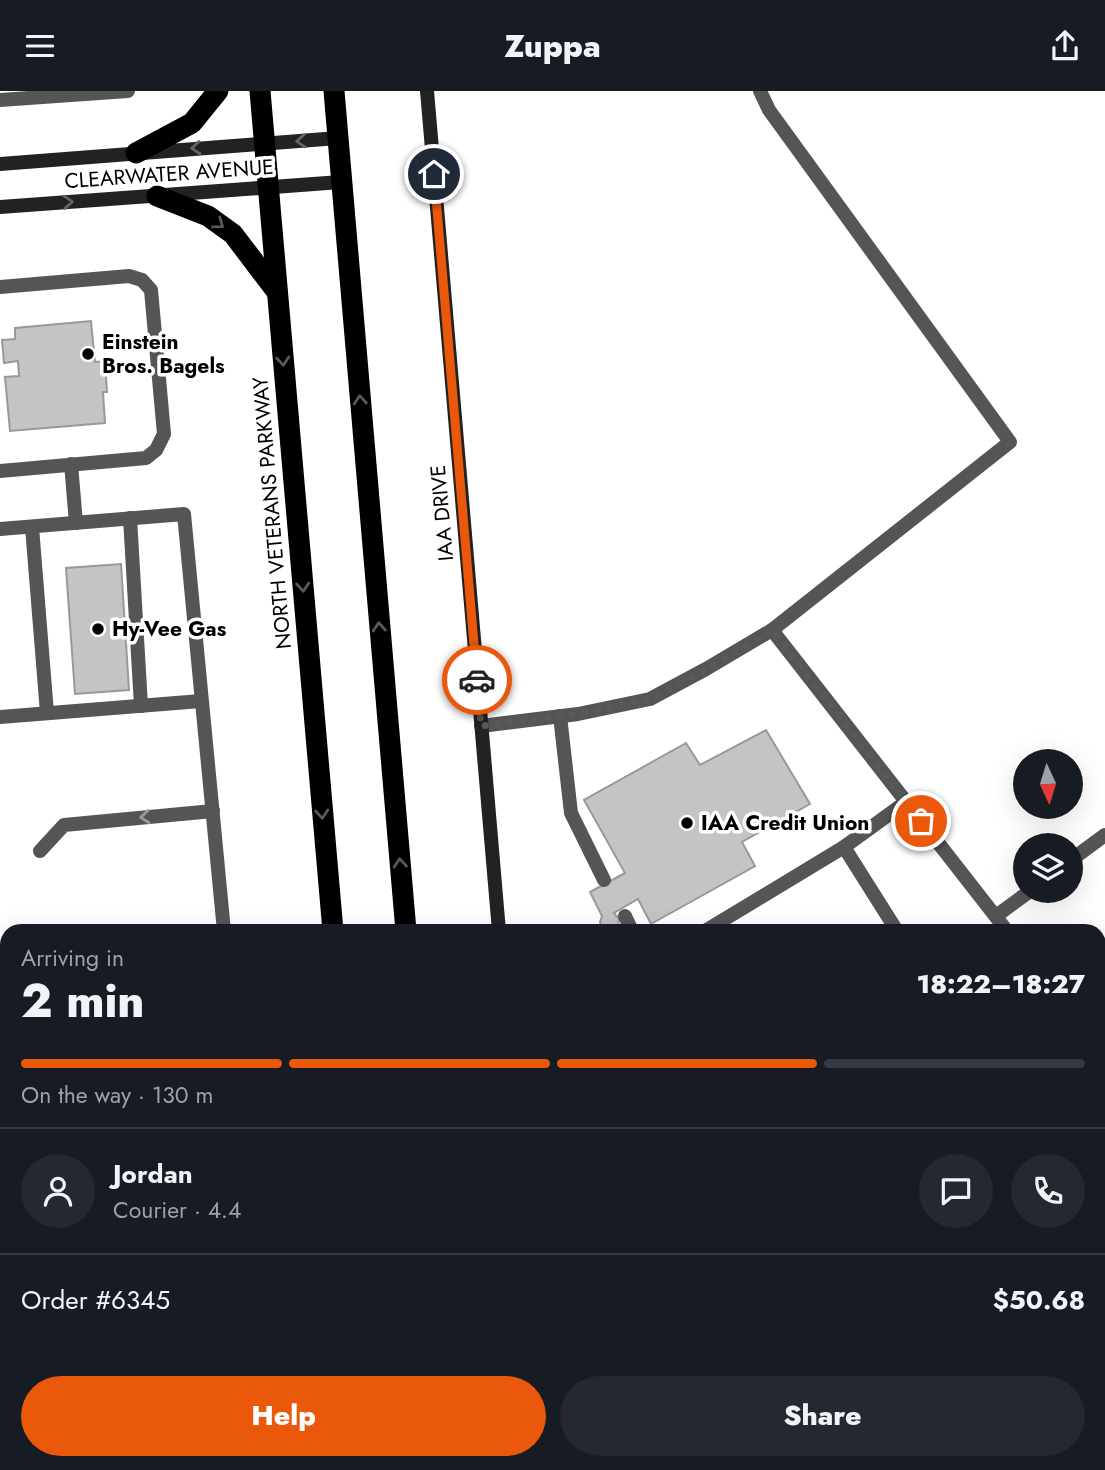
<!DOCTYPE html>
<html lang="en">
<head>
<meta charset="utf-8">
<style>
  :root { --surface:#171b24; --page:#242831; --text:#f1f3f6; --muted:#9ea1a6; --line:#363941; --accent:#ea580c }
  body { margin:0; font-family:Jost,sans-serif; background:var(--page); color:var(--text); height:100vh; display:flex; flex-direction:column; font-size:26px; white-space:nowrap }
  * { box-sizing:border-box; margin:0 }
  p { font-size:23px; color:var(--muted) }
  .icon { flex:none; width:38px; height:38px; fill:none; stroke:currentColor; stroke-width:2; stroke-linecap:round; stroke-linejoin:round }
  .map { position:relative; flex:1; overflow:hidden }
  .side { position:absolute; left:0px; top:833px; width:1106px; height:546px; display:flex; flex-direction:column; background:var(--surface); border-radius:21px 21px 0 0; box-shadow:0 7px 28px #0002 }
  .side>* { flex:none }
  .needle { width:46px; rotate:176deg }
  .tools { position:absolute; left:1013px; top:658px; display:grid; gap:14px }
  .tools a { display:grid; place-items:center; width:70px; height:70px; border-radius:50%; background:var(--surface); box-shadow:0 7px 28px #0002; font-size:35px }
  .pin { position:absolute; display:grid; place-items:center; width:60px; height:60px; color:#fff; margin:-30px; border:4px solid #fff; border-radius:50%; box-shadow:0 2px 7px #0007 }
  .courier { position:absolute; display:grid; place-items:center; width:70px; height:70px; margin:-35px; border:5px solid #ea580c; border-radius:50%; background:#fff; color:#222; box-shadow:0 2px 9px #0007 }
  .headline em { font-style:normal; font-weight:800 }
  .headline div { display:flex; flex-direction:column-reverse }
  .headline { display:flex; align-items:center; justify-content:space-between; height:119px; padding:0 21px }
  h1 { font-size:46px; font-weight:800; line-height:52px }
  .bar { display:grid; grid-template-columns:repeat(4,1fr); gap:10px 7px; align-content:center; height:84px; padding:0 21px }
  .bar i { height:9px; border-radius:5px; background:var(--line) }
  .bar .active { background:var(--accent) }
  .bar p { grid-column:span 4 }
  .line { display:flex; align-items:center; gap:18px; padding:0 21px; border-top:2px solid var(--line) }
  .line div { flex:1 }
  .round { display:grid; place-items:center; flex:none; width:74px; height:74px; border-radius:37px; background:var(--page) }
  .cta { display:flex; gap:14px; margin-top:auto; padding:14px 21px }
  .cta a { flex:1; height:80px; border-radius:42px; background:var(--accent); color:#fff; font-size:28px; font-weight:800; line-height:80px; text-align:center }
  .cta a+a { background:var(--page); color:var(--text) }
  header { display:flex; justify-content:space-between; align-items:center; height:91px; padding:0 21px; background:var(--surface); font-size:32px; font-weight:800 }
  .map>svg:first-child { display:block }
  .building { fill:#c4c4c4; stroke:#999; stroke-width:2 }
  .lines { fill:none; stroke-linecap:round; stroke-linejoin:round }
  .lane { stroke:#555; stroke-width:14 }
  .secondary { stroke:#222; stroke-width:14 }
  .highway { stroke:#000; stroke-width:21 }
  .oneway { stroke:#646464 }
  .oneway2 { stroke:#595959 }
  .oneway3 { stroke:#999 }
  .done { stroke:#595959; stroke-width:7; stroke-dasharray:0 12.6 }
  .route { stroke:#ea580c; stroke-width:9 }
  .poi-dot { fill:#000; stroke:#fff; stroke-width:2.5 }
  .labels { text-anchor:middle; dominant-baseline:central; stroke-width:7; stroke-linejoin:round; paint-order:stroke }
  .street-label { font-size:21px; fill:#000; stroke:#fff }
  .poi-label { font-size:21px; font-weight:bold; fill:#000; stroke:#fff; text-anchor:start }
</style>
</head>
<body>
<header><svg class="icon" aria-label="menu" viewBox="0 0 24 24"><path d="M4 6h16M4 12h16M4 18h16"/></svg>Zuppa<svg class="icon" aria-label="share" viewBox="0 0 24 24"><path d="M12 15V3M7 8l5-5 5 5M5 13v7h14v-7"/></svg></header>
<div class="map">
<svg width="1105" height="1379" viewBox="0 0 1105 1379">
  <rect width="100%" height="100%" fill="#fff"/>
  <!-- building -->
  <g class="building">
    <polygon points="91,230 95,271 105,270 107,301 103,301 105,332 10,340 5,286 19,285 18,270 4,272 2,249 15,248 15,237"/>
    <polygon points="121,473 129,599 75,603 66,477"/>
    <polygon points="766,639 810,713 742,751 755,775 651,833 638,808 614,822 619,828 618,837 606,839 602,837 600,831 602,825 590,801 625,782 584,709 686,652 700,674"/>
    <polygon points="7,1051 7,1177 0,1178 0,1052"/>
    <polygon points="672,1372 767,1372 772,1376 770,1379 667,1379"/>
  </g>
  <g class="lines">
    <!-- lane -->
    <g class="lane">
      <polyline points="0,9 128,0"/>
      <polyline points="0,196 129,185 142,189 151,199 164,343 156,359 146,367 0,380"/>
      <polyline points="71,373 76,432"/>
      <polyline points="130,427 141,615"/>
      <polyline points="32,436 47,622"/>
      <polyline points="0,438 184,423 224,840"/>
      <polyline points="772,539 1007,840"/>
      <polyline points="560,625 571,722 604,789"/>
      <polyline points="0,626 201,610"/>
      <polyline points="481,635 578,623 650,608 706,578 772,539 1010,351 769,19 760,0"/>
      <polyline points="40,760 64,734 213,720"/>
      <polyline points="1071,769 1105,744"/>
      <polyline points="625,825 632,840"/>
      <polyline points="996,825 1030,800"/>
      <polyline points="705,840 844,756"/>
      <polyline points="897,840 844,756 906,711"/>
      <polyline points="1099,875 1105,871"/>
      <polyline points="1099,925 1105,929"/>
      <polyline points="0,1025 7,1024"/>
      <polyline points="0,1226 7,1226"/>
      <polyline points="276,1372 277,1379"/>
      <polyline points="56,1379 163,1372"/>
    </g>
    <!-- secondary -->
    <g class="secondary">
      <polyline points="427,0 499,840"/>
      <polyline points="0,73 338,47"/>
      <polyline points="0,116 341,91"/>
      <polyline points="565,1372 568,1379"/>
    </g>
    <!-- highway -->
    <g class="highway">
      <polyline points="260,0 333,840"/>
      <polyline points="334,0 406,840"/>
      <polyline points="136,62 192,32 218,0"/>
      <polyline points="157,105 208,125 233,143 277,201"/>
      <polyline points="378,1372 379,1379"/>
      <polyline points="451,1372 452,1379"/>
    </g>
  </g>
  <!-- one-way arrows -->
  <defs><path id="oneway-chevron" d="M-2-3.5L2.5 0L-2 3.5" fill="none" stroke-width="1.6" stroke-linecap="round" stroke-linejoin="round" transform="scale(1.75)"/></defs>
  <g class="oneway">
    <use href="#oneway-chevron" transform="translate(301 50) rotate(176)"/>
    <use href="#oneway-chevron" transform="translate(196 57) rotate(175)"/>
    <use href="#oneway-chevron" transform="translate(68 111) rotate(-4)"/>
  </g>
  <g class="oneway2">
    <use href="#oneway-chevron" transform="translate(219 133) rotate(36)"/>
    <use href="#oneway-chevron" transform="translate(283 270) rotate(85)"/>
    <use href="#oneway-chevron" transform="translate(360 309) rotate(-95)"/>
    <use href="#oneway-chevron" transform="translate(303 496) rotate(85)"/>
    <use href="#oneway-chevron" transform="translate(379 536) rotate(-95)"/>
    <use href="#oneway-chevron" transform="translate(322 723) rotate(85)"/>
    <use href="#oneway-chevron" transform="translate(400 772) rotate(-95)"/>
  </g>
  <use class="oneway3" href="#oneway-chevron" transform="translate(145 726) rotate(175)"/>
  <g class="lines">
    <!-- done -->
    <polyline class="done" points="477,589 481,635 578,623 650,608 715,574 772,539 921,730"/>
    <!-- route -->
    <polyline class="route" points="434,83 477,589"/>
  </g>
  <!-- markers -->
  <g class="poi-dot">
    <circle cx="88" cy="263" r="7"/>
    <circle cx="98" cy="538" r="7"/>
    <circle cx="687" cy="732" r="7"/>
  </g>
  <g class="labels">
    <!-- street labels -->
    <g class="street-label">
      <text transform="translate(169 83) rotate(-4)">CLEARWATER AVENUE</text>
      <text transform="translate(272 422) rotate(-95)">NORTH VETERANS PARKWAY</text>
      <text transform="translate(442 422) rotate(-95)">IAA DRIVE</text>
    </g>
    <!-- poi labels -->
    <g class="poi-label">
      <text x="102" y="251">Einstein<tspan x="102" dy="24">Bros. Bagels</tspan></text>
      <text x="112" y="538">Hy-Vee Gas</text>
      <text x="701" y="732">IAA Credit Union</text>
    </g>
  </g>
</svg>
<div class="tools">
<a><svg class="needle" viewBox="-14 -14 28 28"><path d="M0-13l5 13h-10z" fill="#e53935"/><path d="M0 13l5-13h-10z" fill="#9ea1a6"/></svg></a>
<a><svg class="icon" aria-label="layers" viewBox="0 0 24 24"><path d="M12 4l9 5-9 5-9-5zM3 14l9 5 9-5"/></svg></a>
</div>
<div class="pin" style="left:921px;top:730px;background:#ea580c"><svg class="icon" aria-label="bag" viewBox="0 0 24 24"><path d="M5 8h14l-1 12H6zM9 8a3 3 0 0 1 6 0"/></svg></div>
<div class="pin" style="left:434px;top:83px;background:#1f2937"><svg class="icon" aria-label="home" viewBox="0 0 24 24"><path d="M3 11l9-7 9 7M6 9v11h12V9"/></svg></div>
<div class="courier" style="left:477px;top:589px"><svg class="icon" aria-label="car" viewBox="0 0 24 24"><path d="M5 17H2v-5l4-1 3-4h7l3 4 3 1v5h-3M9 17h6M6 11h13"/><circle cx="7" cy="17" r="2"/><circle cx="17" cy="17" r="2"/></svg></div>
<section class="side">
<div class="headline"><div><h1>2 min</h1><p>Arriving in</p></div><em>18:22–18:27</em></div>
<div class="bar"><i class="active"></i><i class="active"></i><i class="active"></i><i></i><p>On the way · 130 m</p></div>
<div class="line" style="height:126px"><a class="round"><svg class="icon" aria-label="person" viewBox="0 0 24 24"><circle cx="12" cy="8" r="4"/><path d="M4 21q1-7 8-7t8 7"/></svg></a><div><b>Jordan</b><p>Courier · 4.4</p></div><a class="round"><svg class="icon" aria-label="chat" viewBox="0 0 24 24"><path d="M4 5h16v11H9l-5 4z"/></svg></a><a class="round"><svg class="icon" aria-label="phone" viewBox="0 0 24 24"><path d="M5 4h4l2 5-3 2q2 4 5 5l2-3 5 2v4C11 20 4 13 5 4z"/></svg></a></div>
<div class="line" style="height:91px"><div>Order #6345</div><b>$50.68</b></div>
<div class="cta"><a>Help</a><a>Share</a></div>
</section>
</div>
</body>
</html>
